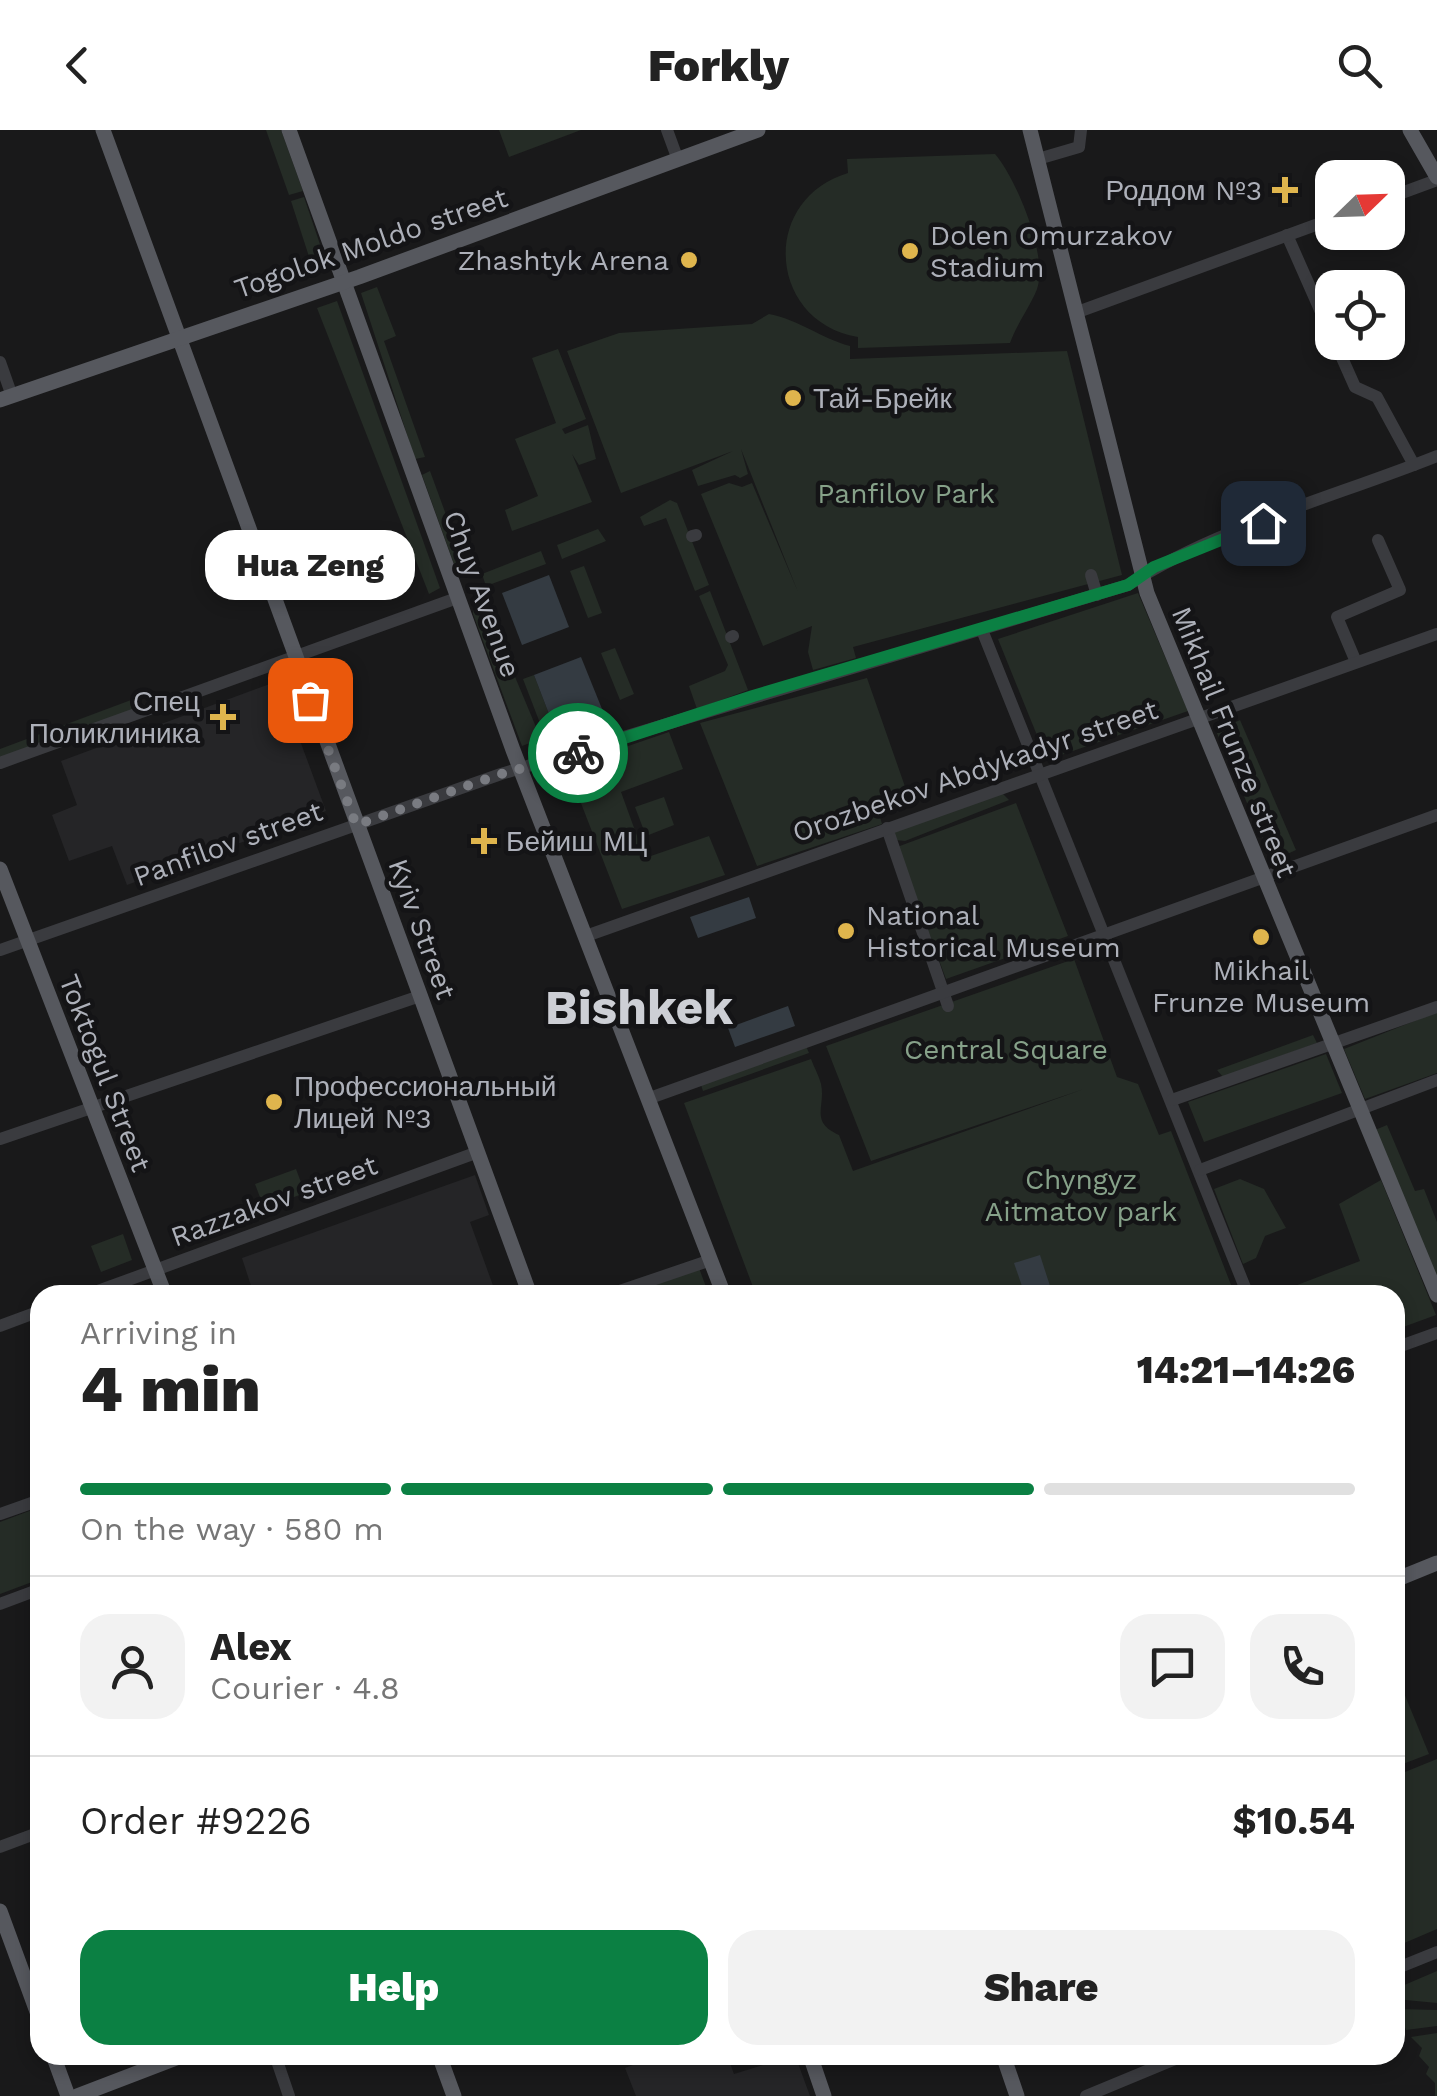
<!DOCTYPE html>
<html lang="en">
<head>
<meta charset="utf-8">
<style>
  :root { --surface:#fff; --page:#f2f2f2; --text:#222; --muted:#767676; --line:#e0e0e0; --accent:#0b8043 }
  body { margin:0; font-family:"Work Sans",sans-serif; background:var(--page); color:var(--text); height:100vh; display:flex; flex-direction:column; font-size:38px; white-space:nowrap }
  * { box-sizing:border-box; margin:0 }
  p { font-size:32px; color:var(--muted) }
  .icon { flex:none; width:55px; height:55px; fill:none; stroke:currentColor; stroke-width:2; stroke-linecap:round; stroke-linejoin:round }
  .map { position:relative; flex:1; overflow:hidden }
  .side { position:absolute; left:30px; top:1155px; width:1375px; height:780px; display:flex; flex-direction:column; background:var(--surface); border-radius:30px; box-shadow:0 5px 15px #0003 }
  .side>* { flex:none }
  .needle { width:65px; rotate:67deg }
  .fabs { position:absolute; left:1315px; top:30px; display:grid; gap:20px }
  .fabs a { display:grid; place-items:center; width:90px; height:90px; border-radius:20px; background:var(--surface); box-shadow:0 5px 15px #0003; font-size:50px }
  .pin { position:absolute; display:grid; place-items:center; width:85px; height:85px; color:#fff; margin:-42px; border-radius:20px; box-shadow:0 5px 15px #0006 }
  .courier { position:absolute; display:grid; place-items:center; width:100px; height:100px; margin:-50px; border:8px solid #0b8043; border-radius:50%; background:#fff; color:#222; box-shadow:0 2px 12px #0007 }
  .bubble { position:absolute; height:70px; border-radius:30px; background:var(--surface); box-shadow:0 5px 15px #0003; font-size:32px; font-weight:800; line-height:70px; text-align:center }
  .overview em { font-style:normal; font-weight:800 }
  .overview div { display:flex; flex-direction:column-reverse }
  .overview { display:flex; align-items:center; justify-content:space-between; height:170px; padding:0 50px }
  h1 { font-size:65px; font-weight:800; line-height:75px }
  .bar { display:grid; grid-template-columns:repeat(4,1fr); gap:15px 10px; align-content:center; height:120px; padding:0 50px }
  .bar i { height:12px; border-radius:8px; background:var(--line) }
  .bar .current { background:var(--accent) }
  .bar p { grid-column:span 4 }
  .line { display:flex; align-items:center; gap:25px; padding:0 50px; border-top:2px solid var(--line) }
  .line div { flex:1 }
  .round { display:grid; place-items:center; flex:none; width:105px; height:105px; border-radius:30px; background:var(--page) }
  .primary-button { display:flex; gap:20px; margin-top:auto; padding:20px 50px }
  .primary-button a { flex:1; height:115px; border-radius:30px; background:var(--accent); color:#fff; font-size:40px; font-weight:800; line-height:115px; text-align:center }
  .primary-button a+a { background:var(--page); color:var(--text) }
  header { display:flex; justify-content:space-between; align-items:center; height:130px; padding:0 50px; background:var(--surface); font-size:45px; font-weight:800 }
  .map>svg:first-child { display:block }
  .built { fill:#252527 }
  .green { fill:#252c26 }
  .water { fill:#343b42 }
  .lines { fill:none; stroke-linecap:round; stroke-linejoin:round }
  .minor { stroke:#3a3b3f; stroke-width:12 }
  .major { stroke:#56585e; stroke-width:15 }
  .done { stroke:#797b81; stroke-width:10; stroke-dasharray:0 18 }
  .route { stroke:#0b8043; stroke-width:12 }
  .poi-dot { fill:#dfb54d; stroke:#141416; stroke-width:4 }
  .labels { text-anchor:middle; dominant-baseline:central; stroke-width:9; stroke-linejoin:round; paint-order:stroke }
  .poi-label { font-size:28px; fill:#adb0b9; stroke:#141416; text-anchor:start }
  .street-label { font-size:28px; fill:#adb0b9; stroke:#141416 }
  .park-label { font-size:28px; fill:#86a189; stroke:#141416 }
  .town-label { font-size:48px; font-weight:bold; fill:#cdcfd5; stroke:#141416 }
</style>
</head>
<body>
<header><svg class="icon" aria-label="back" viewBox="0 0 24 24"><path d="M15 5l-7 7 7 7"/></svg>Forkly<svg class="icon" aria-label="search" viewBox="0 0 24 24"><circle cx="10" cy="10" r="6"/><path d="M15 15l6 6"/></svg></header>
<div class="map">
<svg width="1437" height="1966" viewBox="0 0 1437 1966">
  <rect width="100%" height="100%" fill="#19191a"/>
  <!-- built -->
  <g class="built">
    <polygon points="278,551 326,681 127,755 112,716 69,731 52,685 77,675 61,631"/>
    <polygon points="475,1045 489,1085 470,1092 495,1161 484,1165 254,1165 242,1128"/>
    <polygon points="660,1925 727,1925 734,1944 795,1925 810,1966 636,1966 625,1938"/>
  </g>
  <!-- green -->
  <g class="green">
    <polygon points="266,0 281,0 303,61 289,65"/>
    <polygon points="499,0 581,0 509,27"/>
    <path d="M995 24C1016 48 1052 132 1035 164 1027 181 1017 194 1010 213L858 218V207C768 192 759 70 848 43L847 29Z"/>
    <polygon points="304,67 328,138 314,142 291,71"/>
    <polygon points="377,157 396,206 384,211 425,327 415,329 361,163"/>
    <polygon points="337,171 440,458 429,464 317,178"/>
    <path d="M769 184C800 190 820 208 850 216V229L1067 221 1122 445 853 517 856 528 813 540 808 522 812 496 763 516 701 364 729 353 742 357 752 353 798 462 741 319 748 344 740 348 735 345 698 356 692 340 733 321 621 363 567 221 619 203 752 194Z"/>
    <polygon points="558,219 586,289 562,299 565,304 588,295 596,329 579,335 572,324 592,372 512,401 505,380 538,366 515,309 556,293 532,228"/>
    <polygon points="430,341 460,423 460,438 455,437 422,345"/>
    <polygon points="670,370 677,373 709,455 695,461 666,388 644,396 640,387"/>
    <polygon points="598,399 606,411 562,429 557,415"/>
    <polygon points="541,421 546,434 486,456 482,444"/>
    <polygon points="584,436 602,483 588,488 570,441"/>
    <polygon points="710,461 748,560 697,579 689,556 725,541 728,535 699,466"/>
    <polygon points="1138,463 1188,581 1047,630 998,509"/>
    <polygon points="483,470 541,609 522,616 473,484 473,475"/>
    <polygon points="615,518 634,564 620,570 601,523"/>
    <polygon points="534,545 554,597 543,601 523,549"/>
    <polygon points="867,548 909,668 878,680 882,694 757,736 700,593"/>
    <polygon points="131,570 135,579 0,628 0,619"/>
    <polygon points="1240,590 1296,720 1272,731 1216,601"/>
    <polygon points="669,602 683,639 621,662 645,728 709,706 725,745 622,779 567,637"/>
    <polygon points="1002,663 1009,670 905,711 896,710 893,702"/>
    <polygon points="664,667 674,695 646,706 635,677"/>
    <polygon points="1016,673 1068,806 946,849 897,717"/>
    <path d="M1074 829 1117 947 1138 954 1159 1005 1171 1001 1235 1165H756L684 973 811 929C814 937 819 946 821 954 826 976 809 992 839 1005L853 1041 1084 959 871 1031 826 916Z"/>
    <polygon points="1437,882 1437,943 1365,969 1344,919"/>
    <polygon points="1313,905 1317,913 1223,947 1217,940"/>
    <polygon points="806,916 809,923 703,961 701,955"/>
    <polygon points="1326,924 1342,963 1204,1012 1188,972"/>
    <polygon points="1387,995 1415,1061 1424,1059 1437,1092 1437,1150 1375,1000"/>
    <polygon points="296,1039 305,1063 264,1078 255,1054"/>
    <polygon points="1240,1049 1264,1059 1286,1098 1265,1106 1256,1128 1243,1134 1214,1059"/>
    <polygon points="1381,1050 1436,1185 1395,1200 1395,1165 1271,1165 1360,1131 1339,1074"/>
    <polygon points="123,1104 132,1130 101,1142 91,1116"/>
    <polygon points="699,1138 709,1165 625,1165"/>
    <polygon points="40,1377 40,1449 0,1464 0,1392"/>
    <polygon points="1395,1541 1429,1624 1395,1637"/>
    <polygon points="1437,1629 1437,1799 1395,1817 1395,1646"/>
    <polygon points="1437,1841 1437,1873 1395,1869 1395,1859"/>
    <polygon points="1398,1879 1437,1880 1437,1896 1406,1900"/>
    <polygon points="1437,1903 1437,1966 1435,1966 1435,1953 1426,1944 1429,1937 1419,1926 1422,1918 1411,1907"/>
  </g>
  <!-- water -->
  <g class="water">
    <polygon points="549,445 569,497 522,515 502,463"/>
    <polygon points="581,527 602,579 554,597 534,545"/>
    <polygon points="749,767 756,788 698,808 690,787"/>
    <polygon points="788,876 795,896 735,917 728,898"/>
    <polygon points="1040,1125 1051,1159 1025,1165 1014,1133"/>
  </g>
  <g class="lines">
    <!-- minor -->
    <g class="minor">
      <polyline points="667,0 678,30"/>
      <polyline points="1038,29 1079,17 1081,0"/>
      <polyline points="1388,68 1437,50"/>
      <polyline points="1287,105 1332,207"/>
      <polyline points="1075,183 1332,89"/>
      <polyline points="1335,212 1355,257 1377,267 1414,335"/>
      <polyline points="0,232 12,266"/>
      <polyline points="692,406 696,405"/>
      <polyline points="1091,445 1097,465"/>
      <polyline points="982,500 1248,1165"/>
      <polyline points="731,507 733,506"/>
      <polyline points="1356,532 1337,487 1400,460 1378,410"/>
      <polyline points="0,633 457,468"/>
      <polyline points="887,698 948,876"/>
      <polyline points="586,806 1437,504"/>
      <path d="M0 820 501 644 1128 455C1218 397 1337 366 1437 326"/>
      <polyline points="650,968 1437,685"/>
      <polyline points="1172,970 1437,877"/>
      <polyline points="0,1009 420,866"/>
      <polyline points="1200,1040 1437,950"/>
      <polyline points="87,1165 478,1022"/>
      <polyline points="608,1165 711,1130"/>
      <polyline points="0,1196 40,1181"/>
      <polyline points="1395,1218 1437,1203"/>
      <polyline points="0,1384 40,1370"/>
      <polyline points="0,1474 40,1459"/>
      <polyline points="0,1717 40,1702"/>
      <polyline points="1395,1839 1437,1822"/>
      <polyline points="275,1925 289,1966"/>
      <polyline points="1086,1966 1185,1925"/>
    </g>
    <!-- major -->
    <g class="major">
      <polyline points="103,0 530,1165"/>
      <polyline points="289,0 513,620 724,1165"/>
      <polyline points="1030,0 1147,463 1437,1165"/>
      <polyline points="1410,0 1437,47"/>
      <polyline points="0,270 359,147 758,0"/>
      <polyline points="0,739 165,1165"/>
      <polyline points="1395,1450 1437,1433"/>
      <polyline points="0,1781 40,1890"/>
      <polyline points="53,1925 68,1966"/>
      <polyline points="439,1925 454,1966"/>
      <polyline points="810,1925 824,1966"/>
      <polyline points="1003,1925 1017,1966"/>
      <polyline points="77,1966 184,1925"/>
    </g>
  </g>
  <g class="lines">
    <!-- done -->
    <polyline class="done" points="310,570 356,695 501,644 578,623"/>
    <!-- route -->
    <polyline class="route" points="578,623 753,566 1128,455 1154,437 1263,393"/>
  </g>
  <!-- markers -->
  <g class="poi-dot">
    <path d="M1280 45h10v10h10v10h-10v10h-10v-10h-10v-10h10z"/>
    <circle cx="910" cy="121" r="10"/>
    <circle cx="689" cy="130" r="10"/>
    <circle cx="793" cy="268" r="10"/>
    <path d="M218 572h10v10h10v10h-10v10h-10v-10h-10v-10h10z"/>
    <path d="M479 696h10v10h10v10h-10v10h-10v-10h-10v-10h10z"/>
    <circle cx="846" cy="801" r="10"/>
    <circle cx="1261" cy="807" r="10"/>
    <circle cx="274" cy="972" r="10"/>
  </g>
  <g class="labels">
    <!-- poi labels -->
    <g class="poi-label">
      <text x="1262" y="60" text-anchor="end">Роддом №3</text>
      <text x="930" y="105">Dolen Omurzakov<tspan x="930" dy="32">Stadium</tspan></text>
      <text x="669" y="130" text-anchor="end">Zhashtyk Arena</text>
      <text x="813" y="268">Тай-Брейк</text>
      <text x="200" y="571" text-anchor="end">Спец<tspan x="200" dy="32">Поликлиника</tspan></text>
      <text x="506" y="711">Бейиш МЦ</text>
      <text x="866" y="785">National<tspan x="866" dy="32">Historical Museum</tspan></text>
      <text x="1261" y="840" text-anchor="middle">Mikhail<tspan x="1261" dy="32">Frunze Museum</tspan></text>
      <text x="294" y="956">Профессиональный<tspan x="294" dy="32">Лицей №3</tspan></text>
    </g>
    <!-- street labels -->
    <g class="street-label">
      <text transform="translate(371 113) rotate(-19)">Togolok Moldo street</text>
      <text transform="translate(482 464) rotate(70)">Chuy Avenue</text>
      <text transform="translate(1234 612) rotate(68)">Mikhail Frunze street</text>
      <text transform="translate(975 641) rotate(-19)">Orozbekov Abdykadyr street</text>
      <text transform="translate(228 714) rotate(-20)">Panfilov street</text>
      <text transform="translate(422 799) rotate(70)">Kyiv Street</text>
      <text transform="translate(105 943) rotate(69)">Toktogul Street</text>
      <text transform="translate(274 1071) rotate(-20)">Razzakov street</text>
    </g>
    <!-- park labels -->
    <g class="park-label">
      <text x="906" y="363">Panfilov Park</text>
      <text x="1006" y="919">Central Square</text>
      <text x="1081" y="1049">Chyngyz<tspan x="1081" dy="32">Aitmatov park</tspan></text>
    </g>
    <!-- town labels -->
    <g class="town-label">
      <text x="639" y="877">Bishkek</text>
    </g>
  </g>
</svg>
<div class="fabs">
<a><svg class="needle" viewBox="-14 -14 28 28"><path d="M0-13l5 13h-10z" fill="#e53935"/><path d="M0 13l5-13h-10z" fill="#767676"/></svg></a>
<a><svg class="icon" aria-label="locate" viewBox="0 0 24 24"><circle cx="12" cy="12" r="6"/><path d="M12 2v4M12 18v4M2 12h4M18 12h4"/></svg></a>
</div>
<div class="pin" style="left:310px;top:570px;background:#ea580c"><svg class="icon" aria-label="bag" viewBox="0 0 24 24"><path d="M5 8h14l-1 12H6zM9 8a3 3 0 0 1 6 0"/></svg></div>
<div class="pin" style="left:1263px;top:393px;background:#1f2937"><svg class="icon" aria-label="home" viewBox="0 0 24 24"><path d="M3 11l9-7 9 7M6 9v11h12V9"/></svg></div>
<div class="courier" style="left:578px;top:623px"><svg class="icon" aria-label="bike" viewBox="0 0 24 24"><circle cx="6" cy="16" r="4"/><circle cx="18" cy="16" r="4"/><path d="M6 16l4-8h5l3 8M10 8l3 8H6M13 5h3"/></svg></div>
<div class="bubble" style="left:205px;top:400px;width:210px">Hua Zeng</div>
<section class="side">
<div class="overview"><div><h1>4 min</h1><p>Arriving in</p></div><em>14:21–14:26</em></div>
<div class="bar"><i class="current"></i><i class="current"></i><i class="current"></i><i></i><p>On the way · 580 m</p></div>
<div class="line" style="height:180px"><a class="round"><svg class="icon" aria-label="person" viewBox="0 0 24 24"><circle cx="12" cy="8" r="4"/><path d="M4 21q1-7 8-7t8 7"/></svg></a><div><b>Alex</b><p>Courier · 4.8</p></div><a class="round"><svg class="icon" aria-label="chat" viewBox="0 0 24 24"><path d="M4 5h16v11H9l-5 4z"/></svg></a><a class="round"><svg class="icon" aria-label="phone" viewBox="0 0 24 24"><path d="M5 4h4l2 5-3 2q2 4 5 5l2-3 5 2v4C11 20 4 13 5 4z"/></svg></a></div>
<div class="line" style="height:130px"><div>Order #9226</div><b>$10.54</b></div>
<div class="primary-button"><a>Help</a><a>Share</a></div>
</section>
</div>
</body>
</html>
